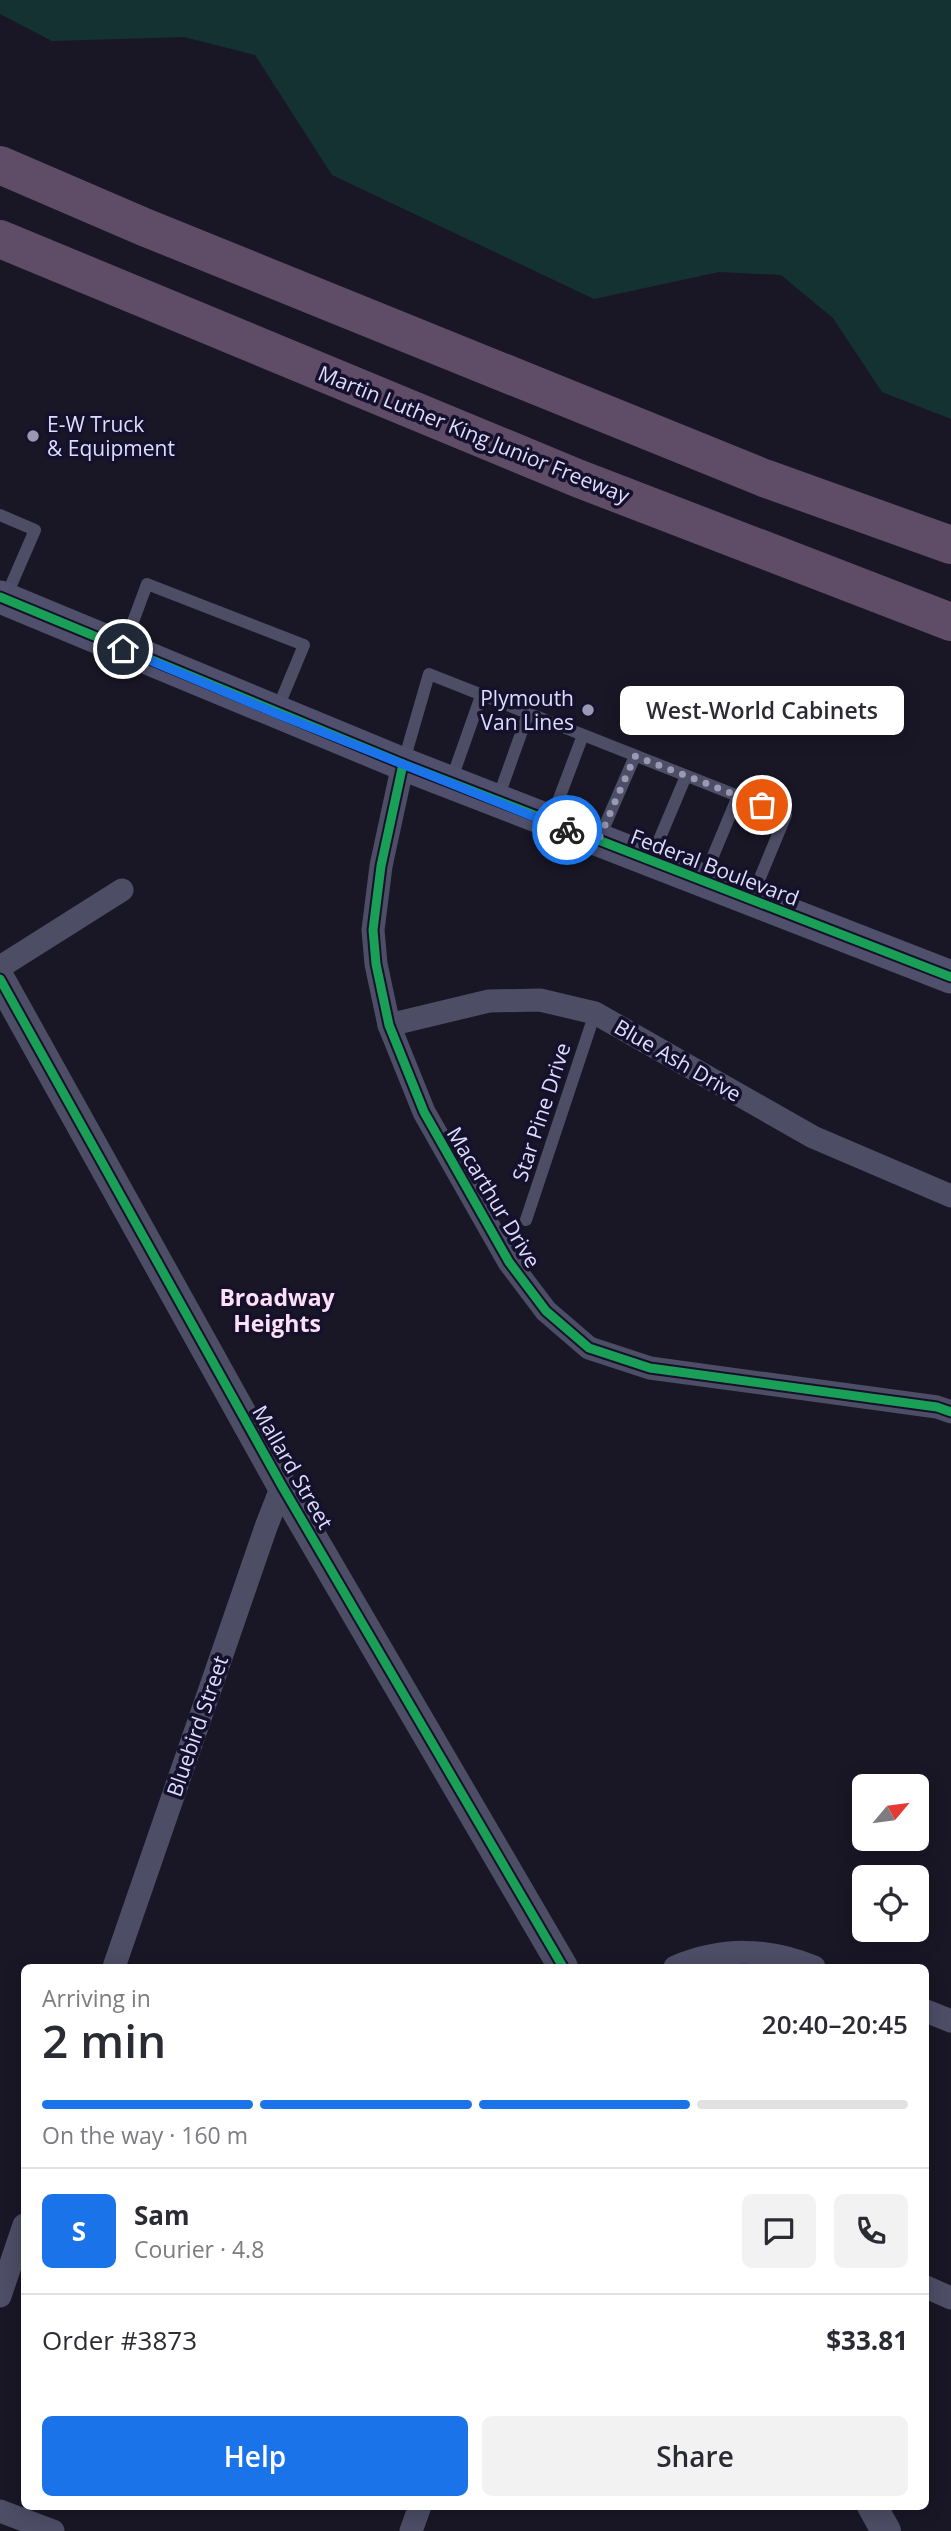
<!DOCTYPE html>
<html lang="en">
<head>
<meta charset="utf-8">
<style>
  :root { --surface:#fff; --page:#f2f2f3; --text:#2b2b33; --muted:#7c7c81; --line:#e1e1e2; --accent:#1a73e8 }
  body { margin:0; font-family:"Open Sans",sans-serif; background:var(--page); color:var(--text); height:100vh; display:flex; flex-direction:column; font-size:26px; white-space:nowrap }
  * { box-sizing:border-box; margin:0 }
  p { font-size:23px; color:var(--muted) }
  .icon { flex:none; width:38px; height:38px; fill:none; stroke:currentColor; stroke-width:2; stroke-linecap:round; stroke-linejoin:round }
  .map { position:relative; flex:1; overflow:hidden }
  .sheet { position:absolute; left:21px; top:1964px; width:908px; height:546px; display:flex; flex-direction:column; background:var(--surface); border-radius:10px; box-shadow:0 4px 18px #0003 }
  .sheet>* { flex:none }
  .needle { width:46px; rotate:61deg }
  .buttons { position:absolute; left:852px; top:1774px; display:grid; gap:14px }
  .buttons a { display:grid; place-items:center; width:77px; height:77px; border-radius:10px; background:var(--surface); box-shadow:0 4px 18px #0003; font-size:35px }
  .pin { position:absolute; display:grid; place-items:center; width:60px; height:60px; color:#fff; margin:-30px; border:4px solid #fff; border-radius:50%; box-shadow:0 2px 7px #0007 }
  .courier { position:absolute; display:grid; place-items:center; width:70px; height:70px; margin:-35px; border:5px solid #1a73e8; border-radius:50%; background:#fff; color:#222; box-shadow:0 2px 9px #0007 }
  .bubble { position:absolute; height:49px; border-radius:10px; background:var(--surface); box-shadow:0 4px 18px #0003; font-size:23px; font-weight:600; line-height:49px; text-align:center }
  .head em { font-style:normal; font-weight:600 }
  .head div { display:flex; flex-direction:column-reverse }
  .head { display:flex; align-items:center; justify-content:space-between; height:119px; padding:0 21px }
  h1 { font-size:46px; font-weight:600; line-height:52px }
  .bar { display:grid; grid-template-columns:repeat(4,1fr); gap:10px 7px; align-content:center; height:84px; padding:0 21px }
  .bar i { height:9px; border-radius:5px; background:var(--line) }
  .bar .active { background:var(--accent) }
  .bar p { grid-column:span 4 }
  .line { display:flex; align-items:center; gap:18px; padding:0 21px; border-top:2px solid var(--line) }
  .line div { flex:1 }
  .round { display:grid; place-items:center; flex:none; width:74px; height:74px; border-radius:10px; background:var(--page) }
  .action { display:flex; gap:14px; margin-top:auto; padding:14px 21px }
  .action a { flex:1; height:80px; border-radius:10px; background:var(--accent); color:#fff; font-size:28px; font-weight:600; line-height:80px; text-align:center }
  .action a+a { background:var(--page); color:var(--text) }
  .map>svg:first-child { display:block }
  .green { fill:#153232 }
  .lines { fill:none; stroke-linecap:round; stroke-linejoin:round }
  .service { stroke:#4d4d66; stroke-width:12 }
  .minor { stroke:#4d4d66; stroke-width:23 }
  .tertiary { stroke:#4d4d66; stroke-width:30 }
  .secondary { stroke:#50506c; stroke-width:33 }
  .motorway { stroke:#5f4d67; stroke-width:38 }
  .cycleway-casing { stroke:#15112c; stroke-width:13 }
  .cycleway { stroke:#1a9f57; stroke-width:9 }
  .done { stroke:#9a98b3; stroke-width:7; stroke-dasharray:0 12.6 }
  .route { stroke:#1a73e8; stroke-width:9 }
  .poi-dot { fill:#9a98b3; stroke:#15112c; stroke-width:2.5 }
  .labels { text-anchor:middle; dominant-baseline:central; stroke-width:7; stroke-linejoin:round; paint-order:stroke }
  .poi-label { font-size:21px; fill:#dfddff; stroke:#15112c; text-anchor:start }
  .street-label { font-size:21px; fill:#dfddff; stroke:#15112c }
  .neighbourhood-label { font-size:23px; font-weight:bold; fill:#ffdff5; stroke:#15112c }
</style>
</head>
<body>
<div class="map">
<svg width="951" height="2531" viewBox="0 0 951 2531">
  <rect width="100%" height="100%" fill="#191726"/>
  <!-- green -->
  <polygon class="green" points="0,0 951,0 951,419 882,392 833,318 781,275 719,272 594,299 332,175 255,55 184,37 52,41 0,14"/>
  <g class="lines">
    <!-- service -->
    <g class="service">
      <polyline points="0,515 35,530 5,599"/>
      <polyline points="124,646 147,584 304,645 277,710"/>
      <polyline points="403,764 429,674 786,815 752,897"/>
      <polyline points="451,781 481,696"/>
      <polyline points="497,801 528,714"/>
      <polyline points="551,820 583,735"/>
      <polyline points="599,839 635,756"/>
      <polyline points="651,859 686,776"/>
      <polyline points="703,880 738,796"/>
      <polyline points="526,1220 595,1013"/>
    </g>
    <!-- minor -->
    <g class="minor">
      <polyline points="403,764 381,866 373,930 376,964 389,1025 424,1112 509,1262 546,1311 589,1348 650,1368 937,1407 951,1412"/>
      <polyline points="0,967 122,890"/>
      <polyline points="389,1025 489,1001 540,1000 595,1013 813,1137 951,1196"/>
      <polyline points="114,1967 266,1527 282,1486"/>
      <path d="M675 1967C723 1947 766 1948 814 1967"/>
      <polyline points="926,2011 951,2021"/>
      <polyline points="926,2287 951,2298"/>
      <polyline points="0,2296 24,2225"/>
      <polyline points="0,2511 53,2531"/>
      <polyline points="411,2531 420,2506"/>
    </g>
    <!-- tertiary -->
    <g class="tertiary">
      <polyline points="0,979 282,1486 563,1967"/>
      <polyline points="872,2506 886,2531"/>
    </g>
    <!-- secondary -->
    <polyline class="secondary" points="0,597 403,764 951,977"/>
    <!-- motorway -->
    <g class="motorway">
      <polyline points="0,165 144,227 764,478 951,545"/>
      <polyline points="0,239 577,478 951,622"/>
    </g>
    <!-- cycleway casing -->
    <g class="cycleway-casing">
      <g id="cycleway">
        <polyline points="0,597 403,764 951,977"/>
        <polyline points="403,764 381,866 373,930 376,964 389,1025 424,1112 509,1262 546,1311 589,1348 650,1368 937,1407 951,1412"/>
        <polyline points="0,979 282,1486 563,1967"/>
      </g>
    </g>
    <!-- cycleway -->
    <use href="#cycleway" class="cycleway"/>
  </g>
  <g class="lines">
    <!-- done -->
    <polyline class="done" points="567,830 598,841 635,756 762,805"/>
    <!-- route -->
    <polyline class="route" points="123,649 275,713 567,830"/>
  </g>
  <!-- markers -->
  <g class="poi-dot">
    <circle cx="33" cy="436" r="7"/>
    <circle cx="588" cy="710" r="7"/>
  </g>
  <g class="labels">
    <!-- poi labels -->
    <g class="poi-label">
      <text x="47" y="424">E-W Truck<tspan x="47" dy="24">&amp; Equipment</tspan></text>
      <text x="574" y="698" text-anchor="end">Plymouth<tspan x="574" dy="24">Van Lines</tspan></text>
    </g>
    <!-- street labels -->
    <g class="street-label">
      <text transform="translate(474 434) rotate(22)">Martin Luther King Junior Freeway</text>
      <text transform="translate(715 867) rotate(21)">Federal Boulevard</text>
      <text transform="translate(678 1060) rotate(30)">Blue Ash Drive</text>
      <text transform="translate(541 1112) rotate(-72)">Star Pine Drive</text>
      <text transform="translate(494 1197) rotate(59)">Macarthur Drive</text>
      <text transform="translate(293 1467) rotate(60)">Mallard Street</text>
      <text transform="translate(197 1726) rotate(-71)">Bluebird Street</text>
    </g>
    <!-- neighbourhood labels -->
    <g class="neighbourhood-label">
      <text x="277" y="1297">Broadway<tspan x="277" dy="26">Heights</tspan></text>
    </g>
  </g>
</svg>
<div class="buttons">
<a><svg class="needle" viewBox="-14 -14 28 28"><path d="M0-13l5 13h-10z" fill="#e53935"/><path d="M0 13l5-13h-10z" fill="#7c7c81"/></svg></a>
<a><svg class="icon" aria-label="locate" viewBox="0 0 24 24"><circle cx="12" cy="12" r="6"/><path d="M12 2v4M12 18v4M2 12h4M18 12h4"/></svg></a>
</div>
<div class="pin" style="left:762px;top:805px;background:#ea580c"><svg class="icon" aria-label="bag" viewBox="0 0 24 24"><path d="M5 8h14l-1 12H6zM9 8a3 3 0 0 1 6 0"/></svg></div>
<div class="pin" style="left:123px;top:649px;background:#1f2937"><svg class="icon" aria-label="home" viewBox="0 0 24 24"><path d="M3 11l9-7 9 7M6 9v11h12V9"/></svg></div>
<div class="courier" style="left:567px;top:830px"><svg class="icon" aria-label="bike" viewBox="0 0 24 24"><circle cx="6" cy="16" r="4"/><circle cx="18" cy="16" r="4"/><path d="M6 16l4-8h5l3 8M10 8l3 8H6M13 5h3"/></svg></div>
<div class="bubble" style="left:620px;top:686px;width:284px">West-World Cabinets</div>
<section class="sheet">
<div class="head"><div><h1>2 min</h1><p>Arriving in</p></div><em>20:40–20:45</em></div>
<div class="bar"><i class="active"></i><i class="active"></i><i class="active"></i><i></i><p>On the way · 160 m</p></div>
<div class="line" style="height:126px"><b class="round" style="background:var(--accent);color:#fff">S</b><div><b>Sam</b><p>Courier · 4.8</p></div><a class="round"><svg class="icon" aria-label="chat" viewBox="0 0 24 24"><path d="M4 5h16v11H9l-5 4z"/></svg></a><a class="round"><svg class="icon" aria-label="phone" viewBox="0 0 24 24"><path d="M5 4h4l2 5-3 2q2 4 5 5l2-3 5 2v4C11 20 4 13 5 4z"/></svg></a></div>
<div class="line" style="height:91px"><div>Order #3873</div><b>$33.81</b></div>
<div class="action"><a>Help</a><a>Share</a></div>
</section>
</div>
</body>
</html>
